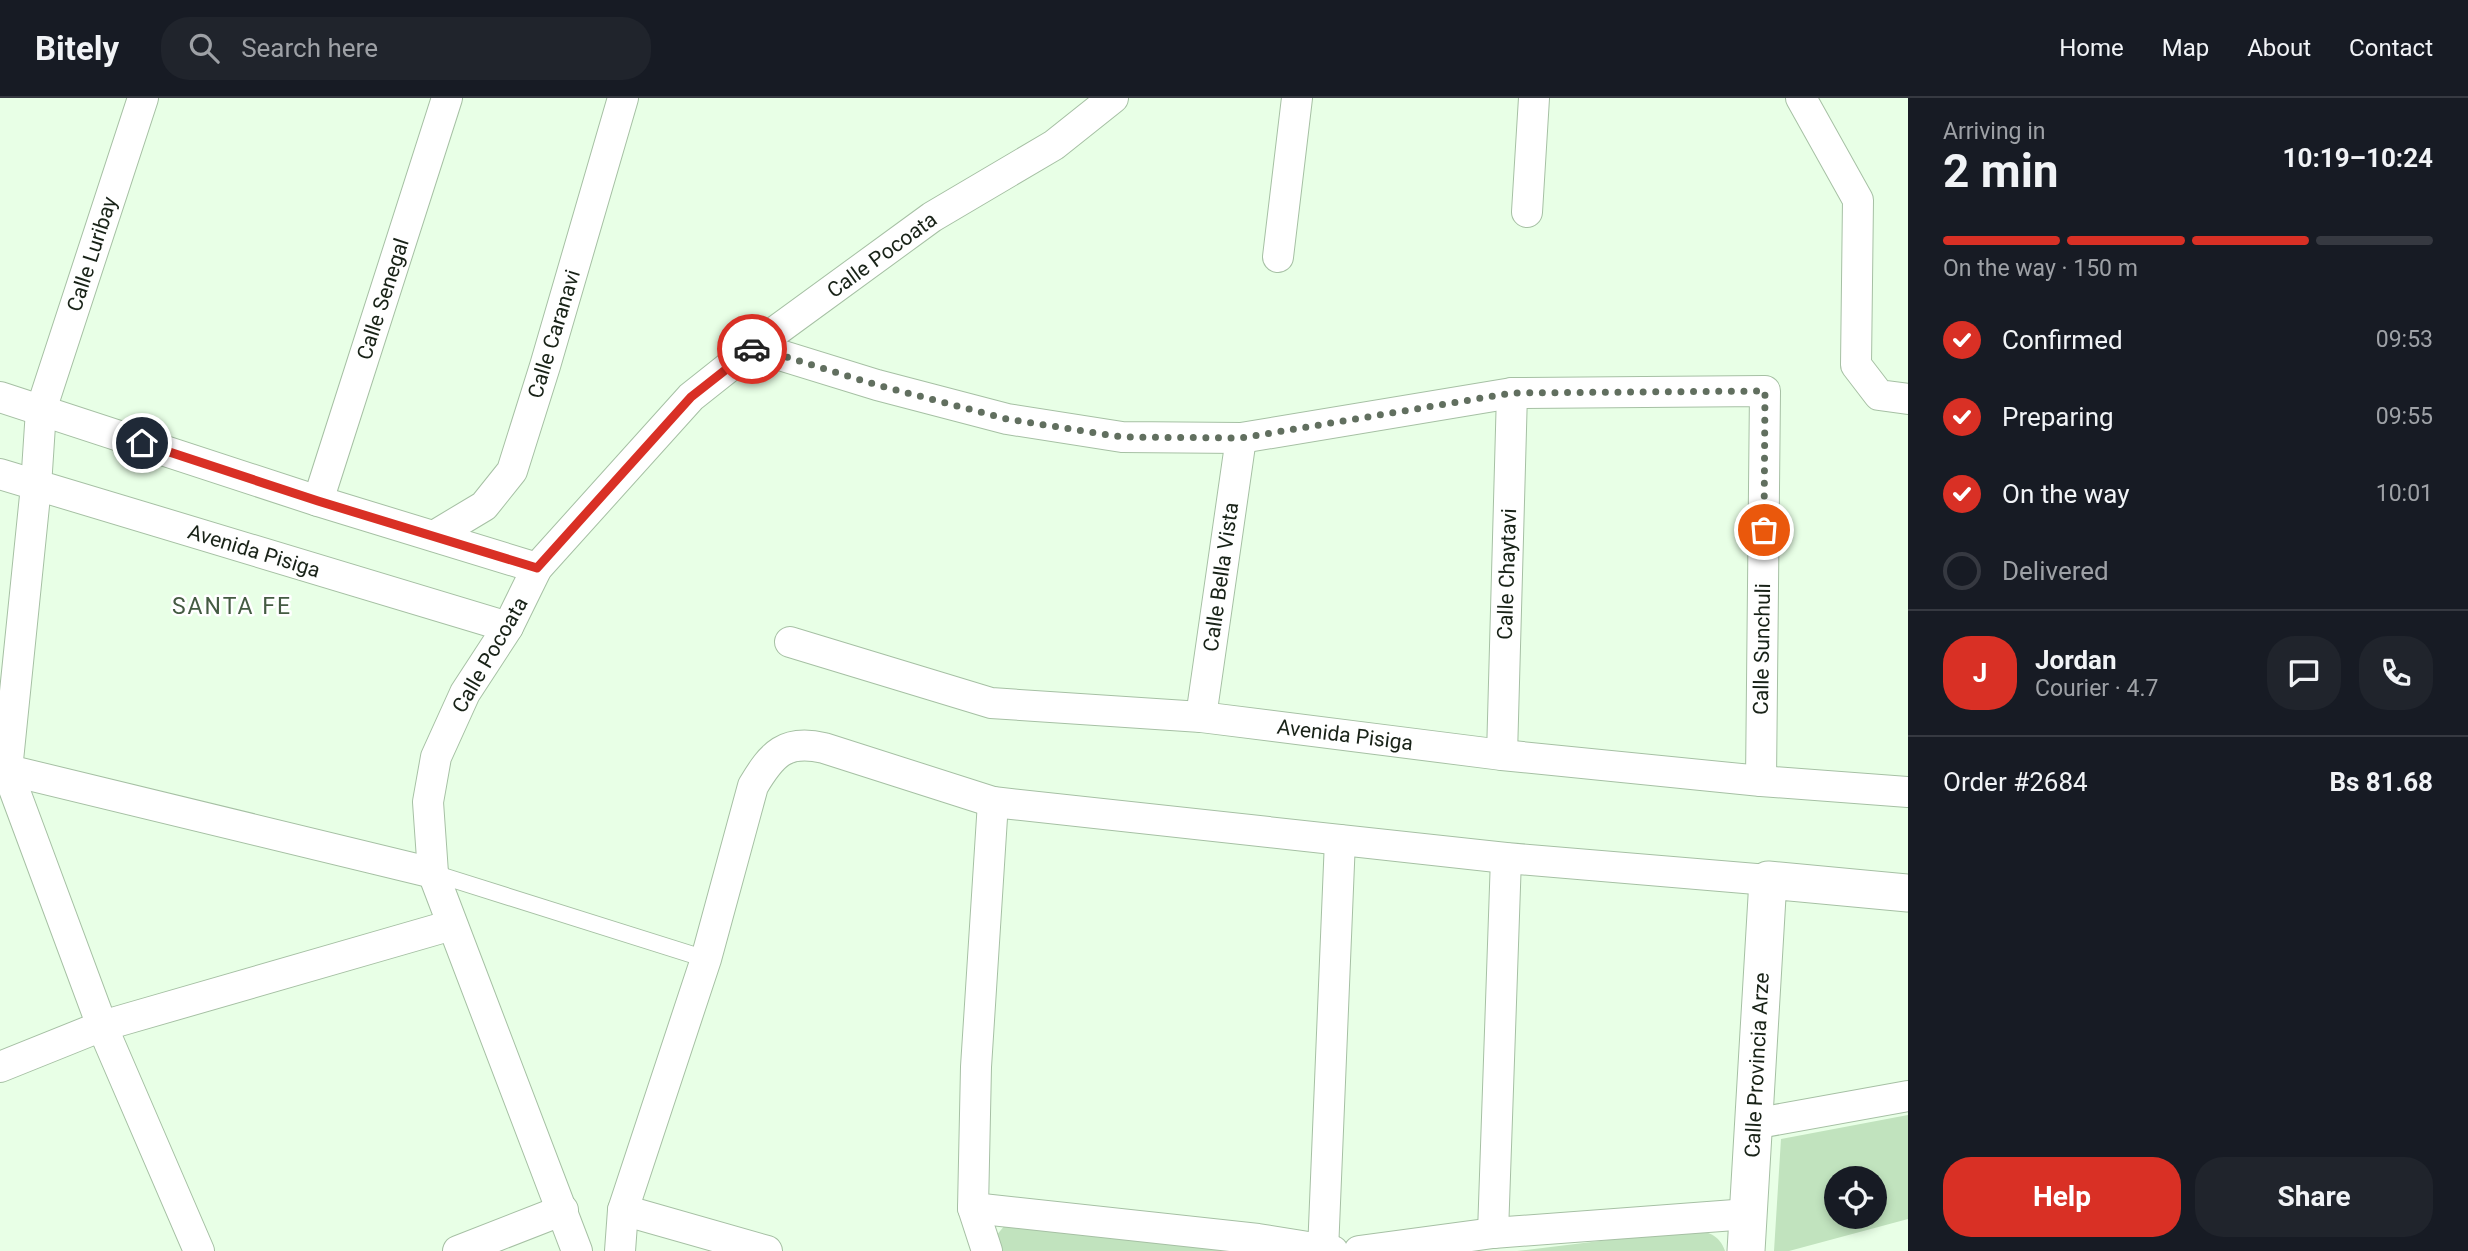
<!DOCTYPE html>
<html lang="en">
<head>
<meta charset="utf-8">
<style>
  :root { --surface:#171b24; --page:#20242c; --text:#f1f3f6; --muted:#9ea1a6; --line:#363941; --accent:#d93025 }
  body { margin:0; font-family:Roboto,sans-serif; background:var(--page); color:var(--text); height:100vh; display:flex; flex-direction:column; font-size:26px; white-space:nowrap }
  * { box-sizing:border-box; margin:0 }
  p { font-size:23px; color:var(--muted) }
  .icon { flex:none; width:38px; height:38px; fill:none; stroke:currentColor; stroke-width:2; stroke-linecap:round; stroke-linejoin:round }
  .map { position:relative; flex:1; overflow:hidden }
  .side { display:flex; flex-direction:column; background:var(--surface); width:560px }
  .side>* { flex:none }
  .buttons { position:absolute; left:1824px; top:1068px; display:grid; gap:14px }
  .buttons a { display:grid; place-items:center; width:63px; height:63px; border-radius:50%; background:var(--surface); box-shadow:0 4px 10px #0003; font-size:35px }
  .pin { position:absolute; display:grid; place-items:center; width:60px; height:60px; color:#fff; margin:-30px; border:4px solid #fff; border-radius:50%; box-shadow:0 2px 7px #0007 }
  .courier { position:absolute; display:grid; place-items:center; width:70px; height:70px; margin:-35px; border:5px solid #d93025; border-radius:50%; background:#fff; color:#222; box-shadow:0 2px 9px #0007 }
  .head em { font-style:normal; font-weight:700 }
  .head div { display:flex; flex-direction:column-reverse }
  .head { display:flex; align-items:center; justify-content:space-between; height:119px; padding:0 35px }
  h1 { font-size:46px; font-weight:700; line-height:52px }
  .bar { display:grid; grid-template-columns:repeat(4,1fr); gap:10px 7px; align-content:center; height:84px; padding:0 35px }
  .bar i { height:9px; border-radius:5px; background:var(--line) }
  .bar .current { background:var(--accent) }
  .bar p { grid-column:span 4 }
  .line { display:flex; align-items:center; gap:18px; padding:0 35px; border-top:2px solid var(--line) }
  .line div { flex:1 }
  .round { display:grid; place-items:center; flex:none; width:74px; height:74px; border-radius:28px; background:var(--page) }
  ol { padding:0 35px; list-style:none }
  li { display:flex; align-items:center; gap:21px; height:77px }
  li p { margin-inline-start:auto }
  li .icon { padding:7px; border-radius:50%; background:var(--accent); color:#fff; stroke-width:4 }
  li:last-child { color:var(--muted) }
  li i { width:38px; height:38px; border:4px solid var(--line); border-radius:50% }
  .button { display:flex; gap:14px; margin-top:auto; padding:14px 35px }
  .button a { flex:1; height:80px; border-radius:28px; background:var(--accent); color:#fff; font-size:28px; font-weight:700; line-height:80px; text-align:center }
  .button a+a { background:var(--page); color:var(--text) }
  header { display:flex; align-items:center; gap:42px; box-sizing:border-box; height:98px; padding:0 35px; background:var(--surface); border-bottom:2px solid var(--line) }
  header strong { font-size:33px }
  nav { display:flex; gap:38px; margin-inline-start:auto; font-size:24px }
  .search { width:490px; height:63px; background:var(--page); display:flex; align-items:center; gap:18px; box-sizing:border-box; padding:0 24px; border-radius:28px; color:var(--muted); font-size:26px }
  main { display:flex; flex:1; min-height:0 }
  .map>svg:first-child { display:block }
  .green { fill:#c1e3be; fill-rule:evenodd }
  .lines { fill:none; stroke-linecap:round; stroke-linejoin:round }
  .service-casing { stroke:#a6c0a4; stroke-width:18 }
  .minor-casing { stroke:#a6c0a4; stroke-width:32 }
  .tertiary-casing { stroke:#a6c0a4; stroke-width:39 }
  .service { stroke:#fff; stroke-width:16 }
  .minor { stroke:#fff; stroke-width:30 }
  .tertiary { stroke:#fff; stroke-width:37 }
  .done { stroke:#616f5f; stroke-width:7; stroke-dasharray:0 12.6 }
  .route { stroke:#d93025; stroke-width:9 }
  .labels { text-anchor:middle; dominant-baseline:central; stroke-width:5; stroke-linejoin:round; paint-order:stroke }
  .street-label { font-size:21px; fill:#182217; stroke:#fff }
  .neighbourhood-label { font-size:23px; letter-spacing:2px; fill:#445b42; stroke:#fff }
</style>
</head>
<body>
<header>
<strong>Bitely</strong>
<div class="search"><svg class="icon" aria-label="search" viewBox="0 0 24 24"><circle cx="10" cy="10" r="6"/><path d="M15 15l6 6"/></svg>Search here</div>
<nav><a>Home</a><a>Map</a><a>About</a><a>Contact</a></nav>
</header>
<main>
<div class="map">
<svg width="1908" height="1153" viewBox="0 0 1908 1153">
  <rect width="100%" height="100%" fill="#e8ffe6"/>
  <!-- green -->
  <g class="green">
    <path d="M1908 1017V1121L1789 1153H1774L1781 1041ZM1836 1080H1874V1118H1836Z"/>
    <polygon points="1005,1127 1257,1153 998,1153 996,1138"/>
    <path d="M1690 1132C1707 1133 1719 1136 1725 1153H1517Z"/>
  </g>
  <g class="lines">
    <!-- service casing -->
    <g class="service-casing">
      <polyline id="service" points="433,775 706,861"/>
    </g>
    <!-- minor casing -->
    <g class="minor-casing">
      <g id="minor">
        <polyline points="143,0 41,312 36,388 7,672 102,928 199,1153"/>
        <polyline points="1801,0 1858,102 1856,267 1879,297 1908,301"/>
        <polyline points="1527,114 1534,0"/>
        <polyline points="1278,159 1297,0"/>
        <polyline points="754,249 877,287 1007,321 1122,339 1241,340 1512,295 1765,293 1761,683"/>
        <polyline points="0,299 318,403 537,470"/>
        <polyline points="0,376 508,529"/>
        <polyline points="318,403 447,0"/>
        <polyline points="434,438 484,408 512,373 545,268 623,0"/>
        <polyline points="790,544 991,605 1201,619 1502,657 1761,683 1908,694"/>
        <polyline points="1201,619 1241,340"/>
        <polyline points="1502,657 1512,295"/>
        <polyline points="0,670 433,775"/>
        <polyline points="0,969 102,928 452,827"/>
        <polyline points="1753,1026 1908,998"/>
        <polyline points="973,1110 1258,1141 1333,1153"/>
        <polyline points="623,1112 767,1153"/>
        <polyline points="1493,1135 1506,760"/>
        <polyline points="458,1153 563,1112"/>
        <polyline points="577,1153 433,775 428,704 436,659 465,595 508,529 537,470 691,299 754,249 932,119 1054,47 1113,0"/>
        <path d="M620 1153 623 1112 706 861 753 688C772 656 785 641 824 650L993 704 1506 760 1768 782"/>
        <polyline points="987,1153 973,1110 976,969 993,704"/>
        <polyline points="1323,1153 1340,742"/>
        <polyline points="1359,1153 1493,1135 1748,1116"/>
      </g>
    </g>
    <!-- tertiary casing -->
    <g class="tertiary-casing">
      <polyline id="tertiary" points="1746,1153 1768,782 1908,795"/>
    </g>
    <!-- service -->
    <use href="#service" class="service"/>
    <!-- minor -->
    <use href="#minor" class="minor"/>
    <!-- tertiary -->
    <use href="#tertiary" class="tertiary"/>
  </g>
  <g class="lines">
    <!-- done -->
    <polyline class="done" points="752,251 754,249 877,287 1007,321 1122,339 1241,340 1512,295 1765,293 1764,432"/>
    <!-- route -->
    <polyline class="route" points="142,345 318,403 537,470 691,299 752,251"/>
  </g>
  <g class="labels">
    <!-- street labels -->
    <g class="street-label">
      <text transform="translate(92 156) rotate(-72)">Calle Luribay</text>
      <text transform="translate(882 157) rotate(-36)">Calle Pocoata</text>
      <text transform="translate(383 201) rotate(-72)">Calle Senegal</text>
      <text transform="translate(554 236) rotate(-73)">Calle Caranavi</text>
      <text transform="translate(254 453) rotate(17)">Avenida Pisiga</text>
      <text transform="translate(1507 476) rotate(-88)">Calle Chaytavi</text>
      <text transform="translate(1221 479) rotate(-82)">Calle Bella Vista</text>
      <text transform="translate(1762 551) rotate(-89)">Calle Sunchuli</text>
      <text transform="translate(490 557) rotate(-60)">Calle Pocoata</text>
      <text transform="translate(1345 637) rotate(7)">Avenida Pisiga</text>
      <text transform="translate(1757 967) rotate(-87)">Calle Provincia Arze</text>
    </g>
    <!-- neighbourhood labels -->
    <g class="neighbourhood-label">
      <text x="232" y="508">SANTA FE</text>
    </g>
  </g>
</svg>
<div class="buttons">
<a><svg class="icon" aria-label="locate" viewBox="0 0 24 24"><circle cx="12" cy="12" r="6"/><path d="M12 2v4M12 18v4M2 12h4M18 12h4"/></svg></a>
</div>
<div class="pin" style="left:1764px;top:432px;background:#ea580c"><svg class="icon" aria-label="bag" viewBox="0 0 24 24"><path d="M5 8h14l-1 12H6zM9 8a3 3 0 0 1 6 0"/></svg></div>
<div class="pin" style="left:142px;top:345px;background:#1f2937"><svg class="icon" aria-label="home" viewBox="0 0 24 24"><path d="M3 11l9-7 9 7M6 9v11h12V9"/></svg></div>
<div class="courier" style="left:752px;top:251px"><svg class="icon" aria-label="car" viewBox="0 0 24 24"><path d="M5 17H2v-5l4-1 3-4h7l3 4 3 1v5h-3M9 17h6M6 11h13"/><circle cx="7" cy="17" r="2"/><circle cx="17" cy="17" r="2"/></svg></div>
</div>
<section class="side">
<div class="head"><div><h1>2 min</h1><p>Arriving in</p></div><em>10:19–10:24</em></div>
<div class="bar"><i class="current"></i><i class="current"></i><i class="current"></i><i></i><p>On the way · 150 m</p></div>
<ol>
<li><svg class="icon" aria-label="check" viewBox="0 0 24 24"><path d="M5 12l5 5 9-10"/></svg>Confirmed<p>09:53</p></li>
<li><svg class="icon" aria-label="check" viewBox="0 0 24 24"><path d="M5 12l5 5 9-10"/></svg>Preparing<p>09:55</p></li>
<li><svg class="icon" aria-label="check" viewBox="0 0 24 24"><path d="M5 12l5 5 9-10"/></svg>On the way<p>10:01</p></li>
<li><i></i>Delivered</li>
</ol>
<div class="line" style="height:126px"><b class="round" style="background:var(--accent);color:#fff">J</b><div><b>Jordan</b><p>Courier · 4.7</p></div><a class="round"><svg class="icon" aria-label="chat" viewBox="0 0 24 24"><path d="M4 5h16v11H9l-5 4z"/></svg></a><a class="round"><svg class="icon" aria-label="phone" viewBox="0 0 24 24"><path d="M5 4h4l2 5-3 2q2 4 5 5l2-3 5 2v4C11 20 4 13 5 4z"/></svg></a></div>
<div class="line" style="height:91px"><div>Order #2684</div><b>Bs 81.68</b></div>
<div class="button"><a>Help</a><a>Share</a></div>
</section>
</main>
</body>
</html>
